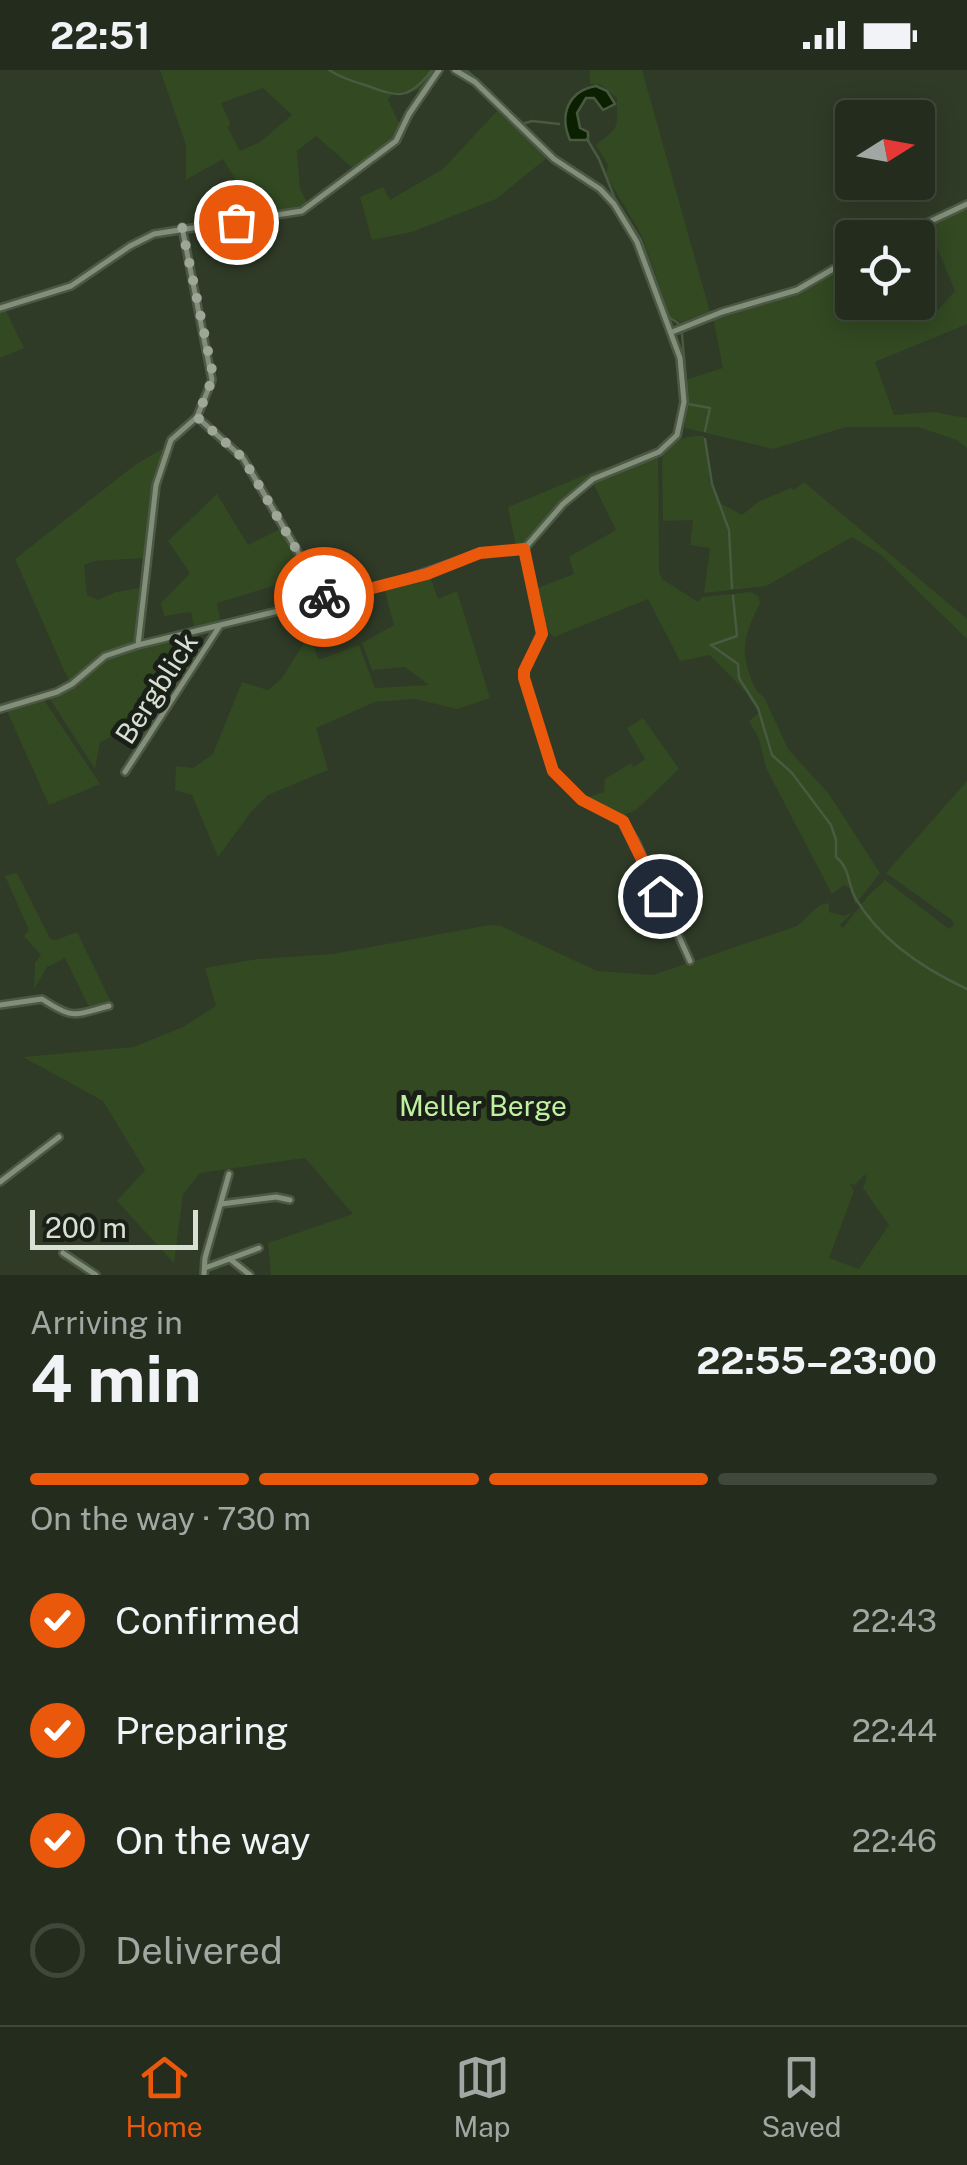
<!DOCTYPE html>
<html lang="en">
<head>
<meta charset="utf-8">
<style>
  :root { --surface:#232c1d; --page:#2b3426; --text:#f1f3f6; --muted:#a3a7a4; --line:#40483b; --accent:#ea580c }
  body { margin:0; font-family:"Public Sans",sans-serif; background:var(--page); color:var(--text); height:100vh; display:flex; flex-direction:column; font-size:38px; white-space:nowrap }
  * { box-sizing:border-box; margin:0 }
  p { font-size:32px; color:var(--muted) }
  .icon { flex:none; width:55px; height:55px; fill:none; stroke:currentColor; stroke-width:2; stroke-linecap:round; stroke-linejoin:round }
  .map { position:relative; height:1205px; overflow:hidden }
  .drawer { display:flex; flex-direction:column; background:var(--surface); flex:1 }
  .drawer>* { flex:none }
  .needle { width:65px; rotate:79deg }
  .controls { position:absolute; left:835px; top:30px; display:grid; gap:20px }
  .controls a { display:grid; place-items:center; width:100px; height:100px; border-radius:10px; background:var(--surface); box-shadow:0 5px 25px #0003,0 0 0 2px var(--line); font-size:50px }
  .scale { position:absolute; left:30px; bottom:25px; width:168px; box-sizing:border-box; padding-left:10px; border:5px solid #d8e0d3; border-top:0; font-size:28px; line-height:35px; white-space:nowrap; color:#d8e0d3; -webkit-text-stroke:8px #1a2017; paint-order:stroke }
  .pin { position:absolute; display:grid; place-items:center; width:85px; height:85px; color:#fff; margin:-42px; border:5px solid #fff; border-radius:50%; box-shadow:0 2px 10px #0007 }
  .courier { position:absolute; display:grid; place-items:center; width:100px; height:100px; margin:-50px; border:8px solid #ea580c; border-radius:50%; background:#fff; color:#222; box-shadow:0 2px 12px #0007 }
  .summary em { font-style:normal; font-weight:700 }
  .summary div { display:flex; flex-direction:column-reverse }
  .summary { display:flex; align-items:center; justify-content:space-between; height:170px; padding:0 30px }
  h1 { font-size:65px; font-weight:700; line-height:75px }
  .bar { display:grid; grid-template-columns:repeat(4,1fr); gap:15px 10px; align-content:center; height:120px; padding:0 30px }
  .bar i { height:12px; border-radius:8px; background:var(--line) }
  .bar .selected { background:var(--accent) }
  .bar p { grid-column:span 4 }
  ol { padding:0 30px; list-style:none }
  li { display:flex; align-items:center; gap:30px; height:110px }
  li p { margin-inline-start:auto }
  li .icon { padding:10px; border-radius:50%; background:var(--accent); color:#fff; stroke-width:4 }
  li:last-child { color:var(--muted) }
  li i { width:55px; height:55px; border:5px solid var(--line); border-radius:50% }
  .status { display:flex; justify-content:space-between; align-items:center; height:70px; padding:0 50px; background:var(--surface); direction:ltr }
  .status svg { height:28px; fill:currentColor }
  .menu { display:flex; justify-content:space-around; align-items:center; height:140px; border-top:2px solid var(--line); background:var(--surface); font-size:28px; color:var(--muted) }
  .menu a { display:grid; justify-items:center; gap:5px }
  .menu .selected { color:var(--accent) }
  .map>svg:first-child { display:block }
  .green { fill:#324922; fill-rule:evenodd }
  .water { fill:#0b2000; stroke:#485a3f; stroke-width:2.5 }
  .lines { fill:none; stroke-linecap:round; stroke-linejoin:round }
  .stream { stroke:#485a3f; stroke-width:2.5 }
  .minor-casing { stroke:#4c5746; stroke-width:10 }
  .minor { stroke:#818f78; stroke-width:5 }
  .done { stroke:#9da697; stroke-width:10; stroke-dasharray:0 18 }
  .route { stroke:#ea580c; stroke-width:12 }
  .labels { text-anchor:middle; dominant-baseline:central; stroke-width:10; stroke-linejoin:round; paint-order:stroke }
  .street-label { font-size:28px; fill:#d8e0d3; stroke:#1a2017 }
  .park-label { font-size:28px; fill:#bff1a0; stroke:#1a2017 }
</style>
</head>
<body>
<div class="status"><b>22:51</b><svg viewBox="0 0 49 12"><path d="M0 12V9h3v3zM5 12V6h3v6zM10 12V3h3v9zM15 12V0h3v12zM26 1h20v11H26zM47 4h2v5h-2z"/></svg></div>
<div class="map">
<svg width="967" height="1205" viewBox="0 0 967 1205">
  <rect width="100%" height="100%" fill="#2f3b27"/>
  <!-- green -->
  <g class="green">
    <path d="M160 0H435L420 20 393 23 388 30 400 55 393 71 355 100 316 66 297 81 300 119 307 132 294 139 257 145 223 89 186 110V75ZM263 18 292 45 260 72 240 81 228 58 230 53 221 33Z"/>
    <path d="M590 0H642L710 242 681 252 670 246 642 166 606 105 608 95 596 75C620 55 617 61 617 28L601 15 590 14Z"/>
    <polygon points="497,41 548,87 496,129 412,162 372,170 360,127 383,117 390,130 443,99"/>
    <polygon points="967,139 967,254 875,292 894,345 933,342 967,348 967,378 957,370 918,357 846,357 773,379 685,358 685,310 723,298 713,247 802,221 852,195 852,232 889,233 896,251 940,238 955,221 928,155"/>
    <polygon points="5,239 24,278 0,288 0,241"/>
    <path d="M704 366 710 413 720 433 742 445 758 432 791 418 794 420 804 412 967 549V569L880 484 852 467 766 516 704 523 710 478 690 475 693 450 663 451 662 390C668 370 685 365 704 366Z"/>
    <polygon points="167,376 154,414 143,488 94,491 84,495 87,525 98,530 116,522 140,518 136,579 195,561 191,542 164,546 161,533 190,503 168,471 217,424 248,475 284,457 313,504 217,533 221,555 204,559 156,618 169,632 138,682 112,666 100,672 95,699 50,629 71,616 15,489 135,395"/>
    <path d="M655 385 658 388 659 502 662 509 698 532 702 527 751 522 758 526 760 533C747 560 739 577 750 606 754 616 755 621 764 627L788 679 829 724 880 803 855 835 850 818 844 815 832 824 766 698 759 669 749 651 759 643 745 621 710 585 680 591 648 529 554 567 543 557 535 519 574 504 569 487 616 460 593 413 612 401Z"/>
    <polygon points="604,397 559,433 528,471 516,477 508,437"/>
    <polygon points="430,506 438,529 457,521 490,628 457,639 415,629 375,632 316,658 328,700 268,725 251,742 218,787 192,725 175,720 176,696 193,698 213,684 242,612 268,620 282,608 309,565 319,590 359,575 375,618 429,615 405,597 372,600 362,573 394,555 384,518"/>
    <polygon points="44,630 100,714 49,735 8,643 9,638"/>
    <polygon points="643,648 679,699 636,740 619,747 589,727 604,722 605,709 631,693 634,697 645,689 627,658"/>
    <path d="M967 711V1205H271L268 1173 353 1144 305 1088 200 1103 183 1124 174 1193 117 1131 145 1100 103 1031 23 987 134 977 183 957 216 936 205 898 258 889 333 884 489 855 501 856 597 901 653 905 797 856 820 835 829 833V842L845 846 853 842 840 855 843 858 868 826 885 810 949 859 954 856 952 850 886 803ZM864 1105 867 1106 863 1118 889 1155 859 1199 829 1188 854 1121 850 1114 855 1115Z"/>
    <polygon points="17,803 50,869 56,870 77,862 111,932 90,939 65,888 47,897 34,919 35,893 41,885 24,866 29,860 5,806"/>
  </g>
  <!-- water -->
  <path class="water" d="M596 16 607 21 615 34 603 40 594 28H586L577 43 580 58 588 62V70H570C559 45 568 21 596 16Z"/>
  <g class="lines">
    <!-- stream -->
    <g class="stream">
      <path d="M329 0C341 8 354 12 368 16 400 28 410 29 432 0"/>
      <polyline points="466,0 492,23"/>
      <polyline points="499,30 522,54 532,51 559,54"/>
      <polyline points="587,69 599,89 615,129 641,170 669,247 678,253"/>
      <polyline points="682,264 688,334 710,338 705,361"/>
      <polyline points="705,369 712,414 729,460 732,518"/>
      <path d="M733 526 737 566 711 575 738 594 739 608 758 638 772 685 792 703 831 755 836 770V787C851 799 847 814 856 829 881 871 924 899 967 919"/>
    </g>
    <!-- minor casing -->
    <g class="minor-casing">
      <g id="minor">
        <polyline points="895,168 967,134"/>
        <polyline points="0,238 71,216 130,176 154,164 302,141 396,71 409,44 439,0"/>
        <polyline points="672,262 722,242 797,220 852,188"/>
        <polyline points="197,347 243,388 326,530"/>
        <polyline points="524,479 542,564 524,601 524,608 553,701 582,729 623,751 636,772 690,891"/>
        <polyline points="138,575 156,415 171,370 197,347 212,310 182,157"/>
        <polyline points="0,639 57,622 72,614 105,586 138,575 394,513 480,483 524,479 563,434 593,409 659,382 677,365 684,332 680,288 637,172 614,134 600,119 554,89 475,12 455,0"/>
        <polyline points="125,702 219,557"/>
        <path d="M0 935 42 929C74 950 74 945 109 936"/>
        <polyline points="0,1112 59,1067"/>
        <polyline points="221,1134 276,1127 290,1130"/>
        <polyline points="63,1183 96,1205"/>
        <polyline points="230,1189 250,1205"/>
        <polyline points="205,1198 259,1178"/>
        <polyline points="204,1205 205,1188 229,1104"/>
      </g>
    </g>
    <!-- minor -->
    <use href="#minor" class="minor"/>
  </g>
  <g class="lines">
    <!-- done -->
    <polyline class="done" points="236,152 182,158 212,300 212,310 197,347 243,388 324,527"/>
    <!-- route -->
    <polyline class="route" points="324,527 326,530 427,504 480,483 524,479 542,564 524,601 524,608 553,701 582,730 623,751 660,826"/>
  </g>
  <g class="labels">
    <!-- street labels -->
    <g class="street-label">
      <text transform="translate(156 618) rotate(-57)">Bergblick</text>
    </g>
    <!-- park labels -->
    <g class="park-label">
      <text x="483" y="1035">Meller Berge</text>
    </g>
  </g>
</svg>
<div class="controls">
<a><svg class="needle" viewBox="-14 -14 28 28"><path d="M0-13l5 13h-10z" fill="#e53935"/><path d="M0 13l5-13h-10z" fill="#a3a7a4"/></svg></a>
<a><svg class="icon" aria-label="locate" viewBox="0 0 24 24"><circle cx="12" cy="12" r="6"/><path d="M12 2v4M12 18v4M2 12h4M18 12h4"/></svg></a>
</div>
<div class="scale">200 m</div>
<div class="pin" style="left:236px;top:152px;background:#ea580c"><svg class="icon" aria-label="bag" viewBox="0 0 24 24"><path d="M5 8h14l-1 12H6zM9 8a3 3 0 0 1 6 0"/></svg></div>
<div class="pin" style="left:660px;top:826px;background:#1f2937"><svg class="icon" aria-label="home" viewBox="0 0 24 24"><path d="M3 11l9-7 9 7M6 9v11h12V9"/></svg></div>
<div class="courier" style="left:324px;top:527px"><svg class="icon" aria-label="bike" viewBox="0 0 24 24"><circle cx="6" cy="16" r="4"/><circle cx="18" cy="16" r="4"/><path d="M6 16l4-8h5l3 8M10 8l3 8H6M13 5h3"/></svg></div>
</div>
<section class="drawer">
<div class="summary"><div><h1>4 min</h1><p>Arriving in</p></div><em>22:55–23:00</em></div>
<div class="bar"><i class="selected"></i><i class="selected"></i><i class="selected"></i><i></i><p>On the way · 730 m</p></div>
<ol>
<li><svg class="icon" aria-label="check" viewBox="0 0 24 24"><path d="M5 12l5 5 9-10"/></svg>Confirmed<p>22:43</p></li>
<li><svg class="icon" aria-label="check" viewBox="0 0 24 24"><path d="M5 12l5 5 9-10"/></svg>Preparing<p>22:44</p></li>
<li><svg class="icon" aria-label="check" viewBox="0 0 24 24"><path d="M5 12l5 5 9-10"/></svg>On the way<p>22:46</p></li>
<li><i></i>Delivered</li>
</ol>
</section>
<nav class="menu">
<a class="selected"><svg class="icon" aria-label="home" viewBox="0 0 24 24"><path d="M3 11l9-7 9 7M6 9v11h12V9"/></svg>Home</a>
<a><svg class="icon" aria-label="map" viewBox="0 0 24 24"><path d="M3 6l6-2 6 2 6-2v14l-6 2-6-2-6 2zM9 4v14M15 6v14"/></svg>Map</a>
<a><svg class="icon" aria-label="saved" viewBox="0 0 24 24"><path d="M7 4h10v16l-5-4-5 4z"/></svg>Saved</a>
</nav>
</body>
</html>
